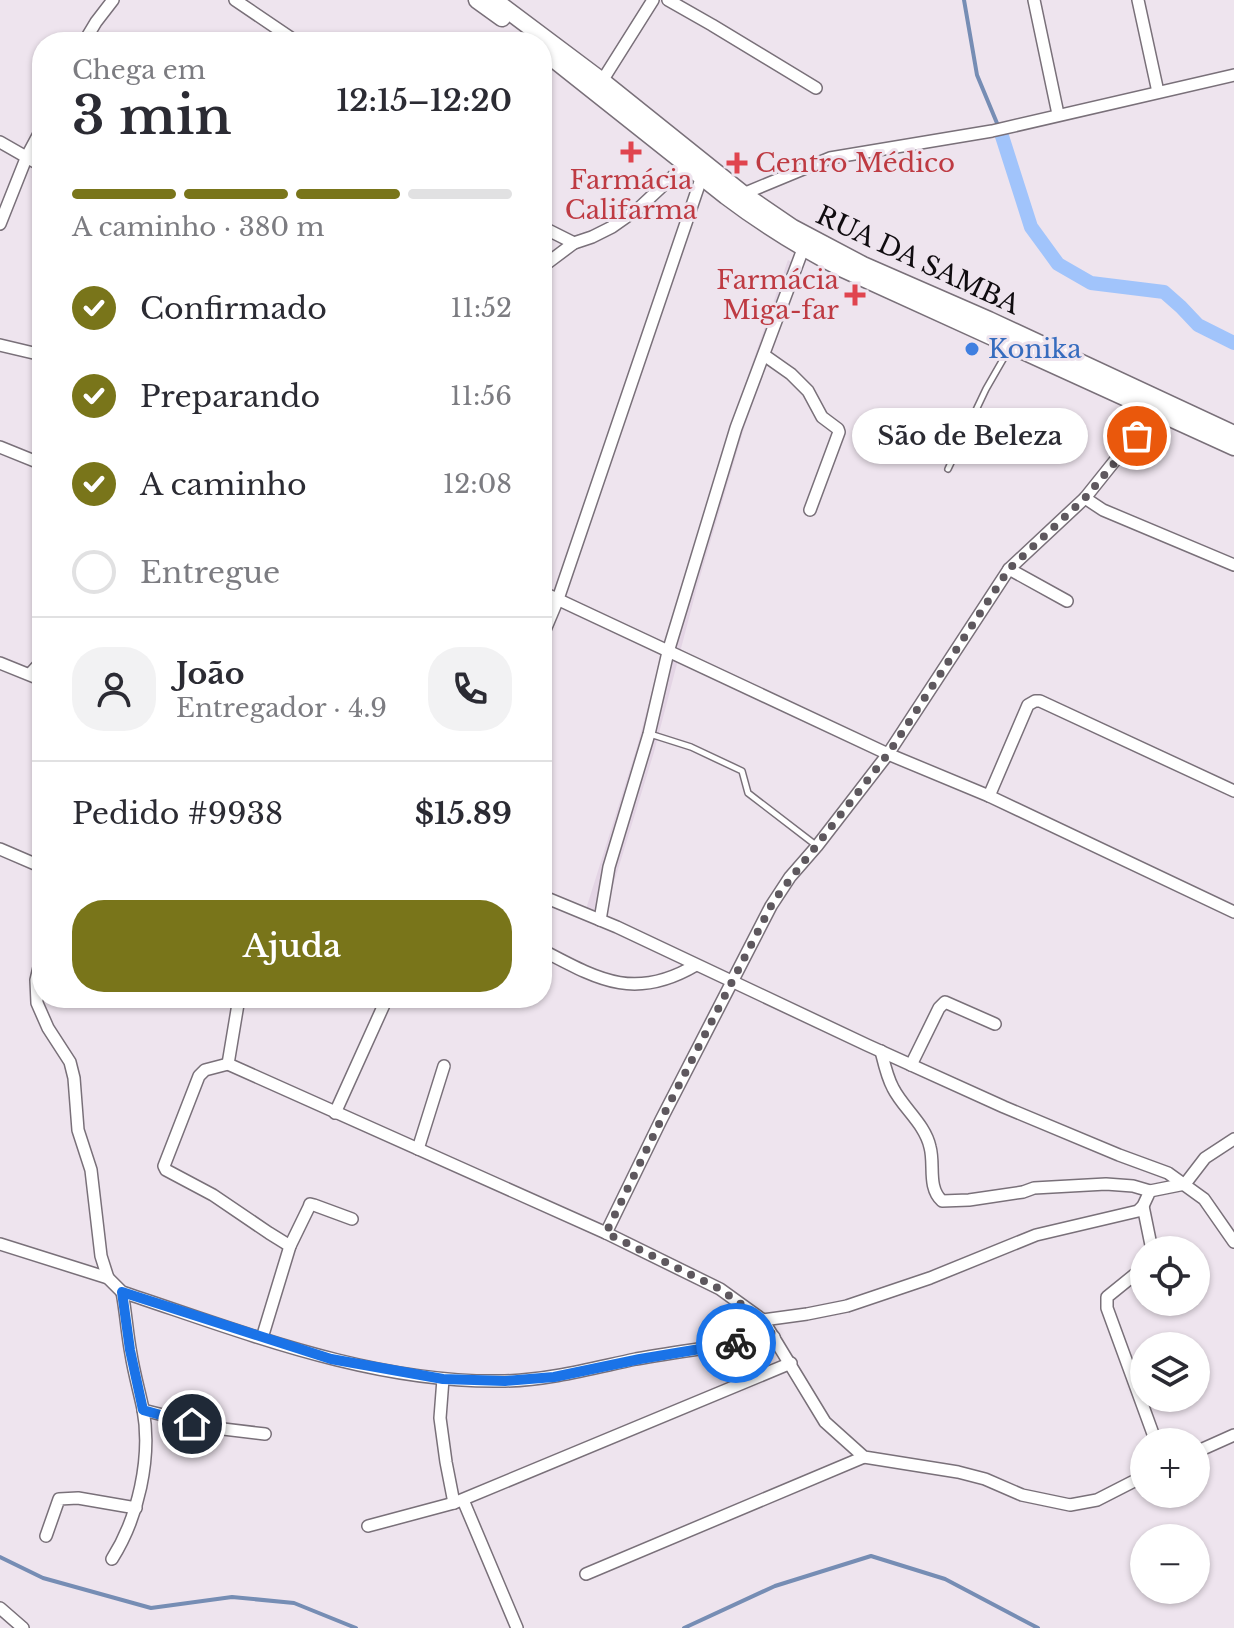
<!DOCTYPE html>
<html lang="pt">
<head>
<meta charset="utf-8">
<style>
  :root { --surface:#fff; --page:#f2f2f3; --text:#2b2b33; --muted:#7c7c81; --line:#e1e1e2; --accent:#79751a }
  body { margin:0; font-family:"Libre Baskerville",serif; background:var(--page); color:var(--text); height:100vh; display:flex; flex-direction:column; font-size:30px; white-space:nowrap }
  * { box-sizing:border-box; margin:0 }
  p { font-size:26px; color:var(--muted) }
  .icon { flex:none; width:44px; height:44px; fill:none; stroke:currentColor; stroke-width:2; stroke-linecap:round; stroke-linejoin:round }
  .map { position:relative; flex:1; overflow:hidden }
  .side { position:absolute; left:32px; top:32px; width:520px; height:976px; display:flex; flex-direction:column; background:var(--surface); border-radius:32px; box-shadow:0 2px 6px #0004 }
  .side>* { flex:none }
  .buttons { position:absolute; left:1130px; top:1236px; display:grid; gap:16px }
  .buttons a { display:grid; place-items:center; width:80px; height:80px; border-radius:50%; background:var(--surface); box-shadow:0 2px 6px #0004; font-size:40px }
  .pin { position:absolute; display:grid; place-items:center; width:68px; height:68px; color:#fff; margin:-34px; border:4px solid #fff; border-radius:50%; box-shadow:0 2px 8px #0007 }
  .courier { position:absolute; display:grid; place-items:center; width:80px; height:80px; margin:-40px; border:6px solid #1a73e8; border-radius:50%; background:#fff; color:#222; box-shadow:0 2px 10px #0007 }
  .bubble { position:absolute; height:56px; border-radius:28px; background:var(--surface); box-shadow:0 2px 6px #0004; font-size:26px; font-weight:600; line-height:56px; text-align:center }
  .overview em { font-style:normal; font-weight:600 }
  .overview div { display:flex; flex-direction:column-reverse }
  .overview { display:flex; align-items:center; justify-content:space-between; height:136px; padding:0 40px }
  h1 { font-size:52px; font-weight:600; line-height:60px }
  .bar { display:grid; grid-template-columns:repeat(4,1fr); gap:12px 8px; align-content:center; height:96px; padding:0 40px }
  .bar i { height:10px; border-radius:6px; background:var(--line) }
  .bar .active { background:var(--accent) }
  .bar p { grid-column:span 4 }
  .line { display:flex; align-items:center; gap:20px; padding:0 40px; border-top:2px solid var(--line) }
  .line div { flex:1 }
  .round { display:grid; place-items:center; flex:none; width:84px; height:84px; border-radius:32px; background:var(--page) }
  ol { padding:0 40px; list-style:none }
  li { display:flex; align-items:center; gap:24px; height:88px }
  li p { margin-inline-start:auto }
  li .icon { padding:8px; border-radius:50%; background:var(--accent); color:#fff; stroke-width:4 }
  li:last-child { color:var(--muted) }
  li i { width:44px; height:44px; border:4px solid var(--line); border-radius:50% }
  .button { display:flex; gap:16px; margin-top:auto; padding:16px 40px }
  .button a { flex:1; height:92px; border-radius:32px; background:var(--accent); color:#fff; font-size:32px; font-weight:600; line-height:92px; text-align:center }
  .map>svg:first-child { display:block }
  .built { fill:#e4d5e5 }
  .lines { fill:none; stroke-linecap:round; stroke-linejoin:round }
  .stream { stroke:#768db4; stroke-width:4 }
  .canal { stroke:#a1c4fb; stroke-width:14 }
  .service-casing { stroke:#797079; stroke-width:8 }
  .minor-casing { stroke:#797079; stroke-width:14 }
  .secondary-casing { stroke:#797079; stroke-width:19 }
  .service { stroke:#fff; stroke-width:5 }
  .minor { stroke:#fff; stroke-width:11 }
  .secondary { stroke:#fff; stroke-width:16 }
  .done { stroke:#5e585e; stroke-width:8; stroke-dasharray:0 14.4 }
  .route { stroke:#1a73e8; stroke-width:10 }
  .health-dot { fill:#e0444e; stroke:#eee4ee; stroke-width:3 }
  .shop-dot { fill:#3f7fe0; stroke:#eee4ee; stroke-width:3 }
  .labels { text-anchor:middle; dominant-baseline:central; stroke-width:6; stroke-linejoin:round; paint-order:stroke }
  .health-label { font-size:26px; fill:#be3a42; stroke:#eee4ee; text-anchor:start }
  .street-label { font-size:26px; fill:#100c10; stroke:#eee4ee }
  .shop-label { font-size:26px; fill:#366cbe; stroke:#eee4ee; text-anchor:start }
</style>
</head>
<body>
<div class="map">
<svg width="1234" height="1628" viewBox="0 0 1234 1628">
  <rect width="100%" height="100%" fill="#eee4ee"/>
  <!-- built -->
  <polygon class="built" points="788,260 802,268 745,425 697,587 654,752 604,915 586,909 637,747 660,661 732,422"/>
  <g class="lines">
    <!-- stream -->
    <g class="stream">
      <polyline points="964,0 977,75 999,128"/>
      <polyline points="0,1557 43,1578 151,1608 232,1597 294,1603 356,1628"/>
      <polyline points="684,1628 775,1586 871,1556 945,1579 1038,1628"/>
    </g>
    <!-- canal -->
    <polyline class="canal" points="1001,133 1031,227 1058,264 1091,283 1164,292 1181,307 1198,325 1234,343"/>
    <!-- service casing -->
    <g class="service-casing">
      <g id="service">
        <polyline points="948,469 986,389 1009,349"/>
        <polyline points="650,734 691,747 742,771 748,793 817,846"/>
      </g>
    </g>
    <!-- minor casing -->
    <g class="minor-casing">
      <g id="minor">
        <polyline points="235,0 297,42"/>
        <polyline points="668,0 712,25 816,88"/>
        <polyline points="1034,0 1058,114"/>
        <polyline points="1138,0 1158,92"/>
        <polyline points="84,42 96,22 113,0"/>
        <polyline points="602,81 653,0"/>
        <polyline points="0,142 42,166"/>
        <polyline points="743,194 830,158 992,131 1234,75"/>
        <polyline points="0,224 27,156 42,128"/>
        <polyline points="542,227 574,243"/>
        <polyline points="542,267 574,243 592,237 612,227 639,208 686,164"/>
        <polyline points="0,345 42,355"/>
        <polyline points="764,355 791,374 808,391 822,417 838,429 839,432 810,510"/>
        <polyline points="0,447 42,464"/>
        <polyline points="1085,498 1103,510 1234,565"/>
        <polyline points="1009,569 1067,601"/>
        <polyline points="542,592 888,754 989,796 1234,912"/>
        <polyline points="542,637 558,599 702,176"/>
        <polyline points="0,663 42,680"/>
        <polyline points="30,674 42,661"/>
        <polyline points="989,796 1028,705 1035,701 1040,701 1234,791"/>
        <polyline points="0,849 42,867"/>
        <polyline points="542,896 617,927 867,1045 1004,1107 1119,1155 1168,1173 1204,1199 1234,1242"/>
        <polyline points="600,920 609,867 649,734 668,652 736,428 803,249"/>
        <path d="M542 950C599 980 635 1001 696 965"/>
        <polyline points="42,955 36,980 37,1003 48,1028 70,1062 74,1078 78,1130 91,1170 101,1256 108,1278"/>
        <polyline points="239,998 228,1064 606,1233 720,1289 763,1320 825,1422 864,1457 958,1472 985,1479 1022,1495 1070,1505 1097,1500 1144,1476"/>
        <path d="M881 1051C884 1063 887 1077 893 1088 903 1108 925 1124 930 1147 935 1165 927 1187 942 1201L969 1200 1023 1192 1034 1188 1106 1184 1133 1186 1150 1191"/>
        <polyline points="228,1064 205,1070 199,1076 164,1166 166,1170 213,1195 269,1233 290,1246"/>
        <polyline points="911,1065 939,1008 945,1002 995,1024"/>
        <polyline points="335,1113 387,998"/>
        <polyline points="418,1149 444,1066"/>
        <polyline points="1143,1206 1152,1250"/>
        <polyline points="606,1233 661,1120 771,906 790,877 817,846 888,754 1009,569 1085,498 1117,458 1157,413"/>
        <path d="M0 1244 108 1278 122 1292C246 1333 373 1384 505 1381 550 1380 593 1368 636 1359 682 1351 728 1345 774 1337"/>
        <polyline points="1144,1267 1107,1297 1107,1308 1156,1442"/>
        <polyline points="763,1320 807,1314 847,1306 930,1278 1036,1235 1138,1211 1143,1206 1150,1191 1185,1184 1205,1158 1234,1139"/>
        <polyline points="262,1338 290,1246 309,1207 310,1204 314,1205 352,1219"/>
        <polyline points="443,1379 440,1418 446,1462 454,1503"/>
        <polyline points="143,1410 215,1428 265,1434"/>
        <polyline points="1196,1452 1234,1435"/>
        <polyline points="463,1500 517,1628"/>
        <polyline points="368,1526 454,1503 791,1363"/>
        <polyline points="46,1536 59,1499 78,1498 136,1508"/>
        <path d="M112 1559C138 1518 152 1458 143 1409 139 1390 134 1373 131 1354 127 1333 126 1313 122 1292"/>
        <polyline points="586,1574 864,1457"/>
        <polyline points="0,1608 23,1628"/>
      </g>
    </g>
    <!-- secondary casing -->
    <g class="secondary-casing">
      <g id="secondary">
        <polyline points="477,0 502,18"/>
        <polyline points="494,0 602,81 743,194 793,228 863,265 989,320 1234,434"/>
        <path d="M542 50 726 196C763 224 800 247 841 268L1234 447"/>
      </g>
    </g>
    <!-- service -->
    <use href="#service" class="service"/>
    <!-- minor -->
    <use href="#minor" class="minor"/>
    <!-- secondary -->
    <use href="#secondary" class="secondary"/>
  </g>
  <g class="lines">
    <!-- done -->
    <polyline class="done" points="736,1343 774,1337 763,1320 720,1289 606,1233 661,1120 771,906 781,891 888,754 1009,569 1085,498 1137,436"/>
    <!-- route -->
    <polyline class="route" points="192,1424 143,1410 130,1350 122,1292 331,1359 443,1379 505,1381 554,1377 640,1359 736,1343"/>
  </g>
  <!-- markers -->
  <g class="health-dot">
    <path d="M627 140h8v8h8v8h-8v8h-8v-8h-8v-8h8z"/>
    <path d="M733 151h8v8h8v8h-8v8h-8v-8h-8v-8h8z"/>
    <path d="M851 283h8v8h8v8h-8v8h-8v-8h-8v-8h8z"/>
  </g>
  <circle class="shop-dot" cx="972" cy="349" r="8"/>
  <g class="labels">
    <!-- health labels -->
    <g class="health-label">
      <text x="755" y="163">Centro Médico</text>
      <text x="631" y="180" text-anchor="middle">Farmácia<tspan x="631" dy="30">Califarma</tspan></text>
      <text x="839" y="280" text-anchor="end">Farmácia<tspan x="839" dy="30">Miga-far</tspan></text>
    </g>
    <!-- street labels -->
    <g class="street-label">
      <text transform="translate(918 260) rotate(25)">RUA DA SAMBA</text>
    </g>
    <!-- shop labels -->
    <g class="shop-label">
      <text x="988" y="349">Konika</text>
    </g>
  </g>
</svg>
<div class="buttons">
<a><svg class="icon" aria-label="locate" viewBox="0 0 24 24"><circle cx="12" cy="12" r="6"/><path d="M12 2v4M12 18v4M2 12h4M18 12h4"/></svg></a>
<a><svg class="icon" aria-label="layers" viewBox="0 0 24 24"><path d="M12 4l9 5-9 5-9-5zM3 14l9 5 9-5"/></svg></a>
<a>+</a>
<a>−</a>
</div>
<div class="pin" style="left:1137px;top:436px;background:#ea580c"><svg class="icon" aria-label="bag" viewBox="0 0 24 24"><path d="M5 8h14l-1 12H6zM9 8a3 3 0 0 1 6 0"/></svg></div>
<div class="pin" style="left:192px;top:1424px;background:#1f2937"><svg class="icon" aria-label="home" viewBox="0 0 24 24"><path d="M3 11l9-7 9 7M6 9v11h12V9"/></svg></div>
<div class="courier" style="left:736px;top:1343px"><svg class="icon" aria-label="bike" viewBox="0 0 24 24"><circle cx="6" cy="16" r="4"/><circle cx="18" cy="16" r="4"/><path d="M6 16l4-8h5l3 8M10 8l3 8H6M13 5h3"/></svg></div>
<div class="bubble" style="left:852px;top:408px;width:236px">São de Beleza</div>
<section class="side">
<div class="overview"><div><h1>3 min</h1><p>Chega em</p></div><em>12:15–12:20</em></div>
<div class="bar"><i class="active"></i><i class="active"></i><i class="active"></i><i></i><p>A caminho · 380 m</p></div>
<ol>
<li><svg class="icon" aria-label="check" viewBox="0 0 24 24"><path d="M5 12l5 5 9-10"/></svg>Confirmado<p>11:52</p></li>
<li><svg class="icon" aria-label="check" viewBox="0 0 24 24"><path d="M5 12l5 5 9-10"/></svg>Preparando<p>11:56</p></li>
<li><svg class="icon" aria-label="check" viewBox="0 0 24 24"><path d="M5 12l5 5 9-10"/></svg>A caminho<p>12:08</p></li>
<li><i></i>Entregue</li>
</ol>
<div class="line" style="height:144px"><a class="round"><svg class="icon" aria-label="person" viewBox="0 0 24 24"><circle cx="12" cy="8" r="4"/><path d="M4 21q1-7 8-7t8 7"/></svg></a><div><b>João</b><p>Entregador · 4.9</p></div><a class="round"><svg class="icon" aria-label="phone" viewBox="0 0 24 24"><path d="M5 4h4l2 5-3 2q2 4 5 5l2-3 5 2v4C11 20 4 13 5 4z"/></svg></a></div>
<div class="line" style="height:104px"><div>Pedido #9938</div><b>$15.89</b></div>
<div class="button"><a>Ajuda</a></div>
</section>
</div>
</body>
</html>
